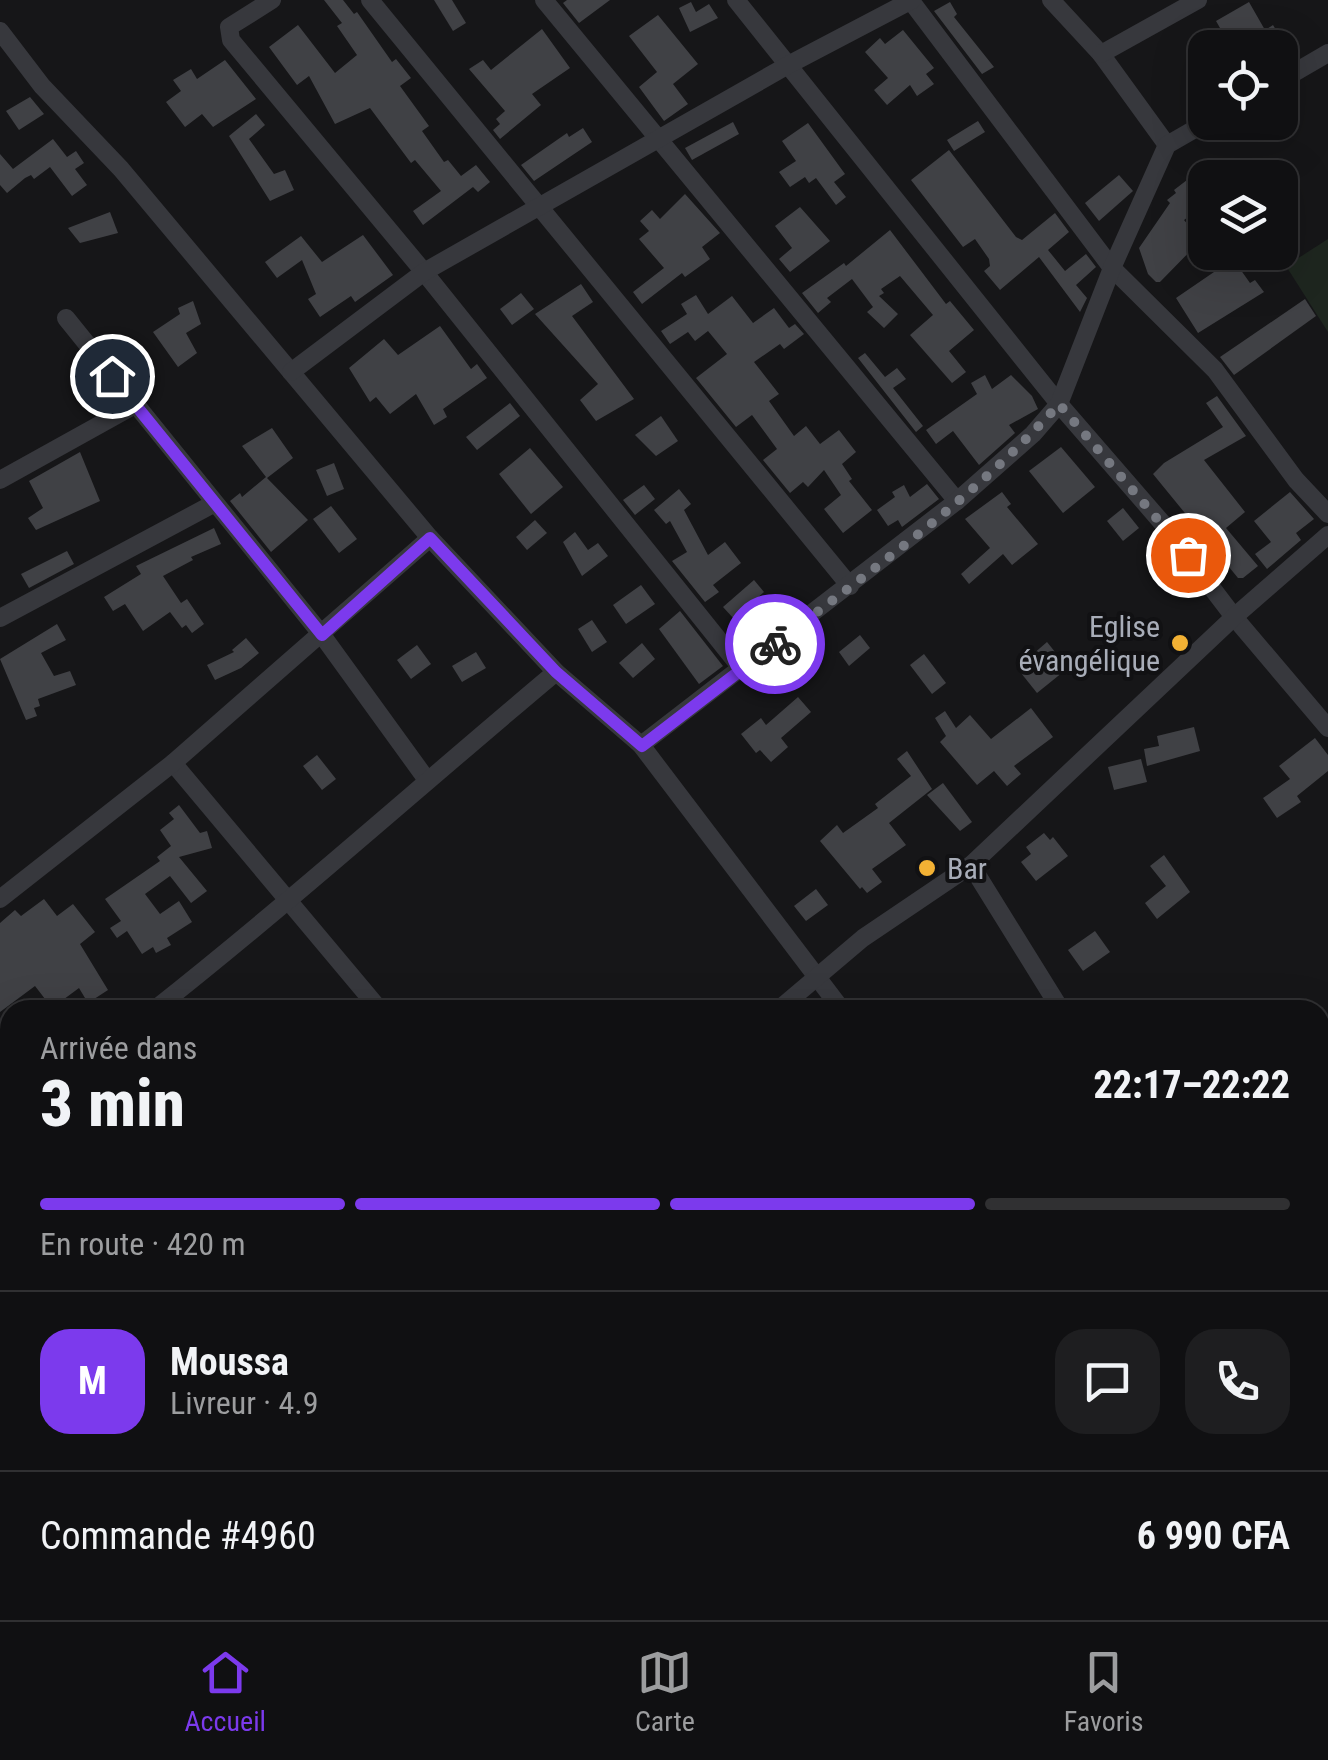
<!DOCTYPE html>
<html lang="fr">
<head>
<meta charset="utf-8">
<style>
  :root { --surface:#101012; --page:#1e1e20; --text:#f1f3f6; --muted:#9c9d9f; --line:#303032; --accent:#7c3aed }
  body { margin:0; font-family:"Roboto Condensed",sans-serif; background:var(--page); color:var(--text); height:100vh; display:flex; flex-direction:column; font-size:38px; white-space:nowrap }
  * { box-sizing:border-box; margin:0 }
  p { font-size:32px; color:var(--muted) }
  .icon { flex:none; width:55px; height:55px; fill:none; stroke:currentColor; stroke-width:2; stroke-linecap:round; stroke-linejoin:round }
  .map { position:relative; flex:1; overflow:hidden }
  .drawer { position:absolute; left:0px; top:1000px; width:1330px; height:620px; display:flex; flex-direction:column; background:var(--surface); border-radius:30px 30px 0 0; box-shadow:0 10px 40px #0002,0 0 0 2px var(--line) }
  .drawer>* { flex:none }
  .buttons { position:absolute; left:1188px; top:30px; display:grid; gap:20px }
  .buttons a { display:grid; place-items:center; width:110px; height:110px; border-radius:20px; background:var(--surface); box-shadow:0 10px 40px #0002,0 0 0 2px var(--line); font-size:50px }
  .pin { position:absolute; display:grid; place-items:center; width:85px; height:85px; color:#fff; margin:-42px; border:5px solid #fff; border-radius:50%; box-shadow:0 2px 10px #0007 }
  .courier { position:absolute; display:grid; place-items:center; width:100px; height:100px; margin:-50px; border:8px solid #7c3aed; border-radius:50%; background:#fff; color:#222; box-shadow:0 2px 12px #0007 }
  .overview em { font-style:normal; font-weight:800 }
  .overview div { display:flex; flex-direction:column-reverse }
  .overview { display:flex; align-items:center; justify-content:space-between; height:170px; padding:0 40px }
  h1 { font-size:65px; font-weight:800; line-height:75px }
  .bar { display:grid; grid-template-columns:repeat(4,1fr); gap:15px 10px; align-content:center; height:120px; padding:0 40px }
  .bar i { height:12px; border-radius:8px; background:var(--line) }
  .bar .selected { background:var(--accent) }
  .bar p { grid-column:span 4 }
  .line { display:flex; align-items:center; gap:25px; padding:0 40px; border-top:2px solid var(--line) }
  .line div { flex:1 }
  .round { display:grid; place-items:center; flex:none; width:105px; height:105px; border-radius:30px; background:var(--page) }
  .tab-bar { display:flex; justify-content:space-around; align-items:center; height:140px; border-top:2px solid var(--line); background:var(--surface); font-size:28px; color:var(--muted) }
  .tab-bar a { display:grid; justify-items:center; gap:5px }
  .tab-bar .selected { color:var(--accent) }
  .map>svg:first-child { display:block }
  .green { fill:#1e261f }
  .building { fill:#404145 }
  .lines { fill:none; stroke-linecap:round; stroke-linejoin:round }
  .lane { stroke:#37383d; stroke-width:9 }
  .street { stroke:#37383d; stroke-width:18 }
  .done { stroke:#757880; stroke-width:10; stroke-dasharray:0 18 }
  .route { stroke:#7c3aed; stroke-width:12 }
  .poi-dot { fill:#f2b134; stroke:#111113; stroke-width:4 }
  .labels { text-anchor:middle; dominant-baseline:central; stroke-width:8; stroke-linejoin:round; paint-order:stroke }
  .poi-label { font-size:30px; fill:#a8adb8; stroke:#111113; text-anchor:end }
</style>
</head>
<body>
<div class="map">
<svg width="1328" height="1620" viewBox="0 0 1328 1620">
  <rect width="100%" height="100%" fill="#161618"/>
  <!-- green -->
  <polygon class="green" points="1328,239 1328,332 1286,266"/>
  <!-- building -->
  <g class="building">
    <polygon points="324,0 343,0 354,14 357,12 392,62 396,59 411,78 400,86 429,126 422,131 444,162 448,160 461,176 476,165 490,182 478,192 473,187 423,225 413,211 441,191 415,160 411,163 370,108 335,124 309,76 297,85 269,47 298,25 335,73 357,55 337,26 342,23"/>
    <polygon points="434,0 452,0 466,23 453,31"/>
    <polygon points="567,0 610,0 579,23 563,3"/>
    <polygon points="691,2 696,12 709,4 718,18 690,32 679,8"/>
    <polygon points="950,2 957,14 954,17 994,67 982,74 934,11"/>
    <polygon points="1249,2 1265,30 1273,25 1282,40 1268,48 1238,48 1229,32 1224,35 1216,21"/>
    <polygon points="658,15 698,64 673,84 688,104 664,121 639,87 657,72 629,36"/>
    <polygon points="542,29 570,68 532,94 541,105 500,139 493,130 500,124 496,119 505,111 469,69 483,60 491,70"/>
    <polygon points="903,30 934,68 926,74 934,84 917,96 910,85 887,105 874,90 888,78 865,52 880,38 885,44"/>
    <polygon points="225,60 256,99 213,127 202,114 185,127 166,102 181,91 173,80 191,69 197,79"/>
    <polygon points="30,97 44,114 19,130 6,111"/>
    <polygon points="256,114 265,125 249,139 274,174 285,170 294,190 270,201 229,136"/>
    <polygon points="978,121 985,132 954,151 947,140"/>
    <polygon points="733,122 739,134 692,160 685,148"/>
    <polygon points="808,123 845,174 834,182 846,197 836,205 816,178 809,183 805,177 790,187 779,172 796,161 782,141"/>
    <polygon points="583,128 592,142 534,181 521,165 567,133 569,137"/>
    <polygon points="53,139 67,157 76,151 84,163 75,169 87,185 72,196 50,167 34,179 31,175 25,178 7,193 0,185 0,154 13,169"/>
    <polygon points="949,150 1016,237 1022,240 1055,213 1069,232 1048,250 1065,271 1086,254 1096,267 1076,285 1087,298 1080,312 1039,257 1000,290 984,271 990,266 989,259 975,239 963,247 911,180"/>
    <polygon points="1119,175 1133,191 1099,221 1085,203"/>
    <polygon points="1187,180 1205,205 1184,220 1201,240 1160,282 1156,282 1148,274 1139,248 1170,203 1167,200 1176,193 1174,190"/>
    <polygon points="685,194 720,233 702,247 710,259 685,277 682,273 642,304 633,292 664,268 639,239 649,231 640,221 652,210 660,219"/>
    <polygon points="800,207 830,241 790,272 779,259 792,248 775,226"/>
    <polygon points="110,212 118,233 80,243 68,228"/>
    <polygon points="890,230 946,304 950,301 974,330 949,351 966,372 952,383 910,335 933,315 900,276 881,289 884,293 879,296 898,314 884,328 867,312 873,307 852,279 827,298 831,302 818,313 802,293 844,263 846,266"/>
    <polygon points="363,235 393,275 355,302 351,296 320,317 308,299 316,294 302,260 277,278 265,262 301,236 322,262"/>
    <polygon points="1233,259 1250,283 1255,280 1264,292 1198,333 1176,298"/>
    <polygon points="581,284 593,302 572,316 634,399 596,421 580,400 598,384 535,314"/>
    <polygon points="521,293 534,309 512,325 500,309"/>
    <polygon points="696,295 708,314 732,296 753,323 774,308 789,328 795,324 804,334 784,349 780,344 754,362 779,394 769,401 794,436 806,426 820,444 839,430 856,452 842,464 852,479 849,481 872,510 843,533 824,509 841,495 824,470 808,487 803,482 790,493 763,460 777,449 752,415 736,427 696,378 727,354 708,331 695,341 688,332 670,344 661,331 687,314 681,304"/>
    <polygon points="1305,299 1316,316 1234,375 1220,357"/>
    <polygon points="193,301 201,324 186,333 197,353 178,367 153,332 180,314 178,308"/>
    <polygon points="440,326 471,369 477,364 487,378 443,409 447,417 434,425 416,394 390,414 376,397 370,402 349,368 384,339 398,355"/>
    <polygon points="865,353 885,377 897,368 906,379 893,388 923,426 916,432 858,358"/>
    <polygon points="985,375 992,389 1011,375 1032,396 1038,409 1009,425 1015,433 979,465 953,431 936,444 926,430 977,394 971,383"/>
    <polygon points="1217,396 1246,436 1204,460 1245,512 1226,528 1258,566 1243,578 1238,578 1153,474 1164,463 1223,427 1206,403"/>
    <polygon points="510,403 520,416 477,450 466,437"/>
    <polygon points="661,416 678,441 656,456 635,435"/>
    <polygon points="272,428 293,458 267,478 308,520 271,552 230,501 240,493 242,497 266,477 242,446"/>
    <polygon points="1061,447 1095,487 1063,513 1029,471"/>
    <polygon points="530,448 563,487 531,514 499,474"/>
    <polygon points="80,452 100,501 36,530 28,518 43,508 29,481"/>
    <polygon points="334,463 344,489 327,496 316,470"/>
    <polygon points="927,484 939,499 902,527 898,520 888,526 877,510 895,497 892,492 904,485 910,497"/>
    <polygon points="644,485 655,499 635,515 623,500"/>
    <polygon points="679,489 691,504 684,510 708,555 725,542 741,563 713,585 719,592 705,602 672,561 687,552 670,521 666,524 654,510"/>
    <polygon points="1002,492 1011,504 1007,507 1038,544 1012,565 1003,554 969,584 961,574 990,548 965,519"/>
    <polygon points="1290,492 1314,519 1296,533 1301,540 1267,569 1255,554 1271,542 1254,521"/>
    <polygon points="331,506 357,539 339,553 313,519"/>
    <polygon points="1123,508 1139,528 1123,541 1107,521"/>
    <polygon points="535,520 547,533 527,550 516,537"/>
    <polygon points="214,528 221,544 191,557 193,560 163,576 181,603 187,599 204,624 192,633 186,625 182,628 170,612 143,631 125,604 113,611 104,597 141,574 136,566"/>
    <polygon points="575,532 588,550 598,543 608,556 582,576 563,542"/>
    <polygon points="67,551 74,564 29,588 21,574"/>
    <polygon points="754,580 764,592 734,619 723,607"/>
    <polygon points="641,585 655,604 626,624 613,605"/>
    <polygon points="680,611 723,666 699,684 659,629"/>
    <polygon points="592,620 607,642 592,652 578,629"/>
    <polygon points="57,624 66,640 41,653 54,676 70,671 76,685 38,699 40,706 34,708 37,716 26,720 0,659"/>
    <polygon points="860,635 870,648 849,666 839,652"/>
    <polygon points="246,638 259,653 241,668 215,680 207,665 234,652 232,650"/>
    <polygon points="1047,642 1068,668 1037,693 1017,668"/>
    <polygon points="642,643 655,659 633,678 619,663"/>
    <polygon points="417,645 431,664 411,679 397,660"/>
    <polygon points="476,652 486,668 462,682 452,666"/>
    <polygon points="924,654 946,683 932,694 910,665"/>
    <polygon points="798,697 811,712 781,738 788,747 771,762 760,750 756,753 741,734 761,718 766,725"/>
    <polygon points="1031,708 1053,737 1014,766 1021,774 1007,786 994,771 977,785 940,742 946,736 935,718 945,711 956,728 970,715 991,739"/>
    <polygon points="1194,727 1200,751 1147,766 1144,749 1159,746 1157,736"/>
    <polygon points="1315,738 1328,755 1328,771 1297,796 1301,802 1277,818 1263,798 1290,779 1279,766"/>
    <polygon points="907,751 932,789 889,823 906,845 872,869 882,882 867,893 862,887 860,889 820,841 837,825 843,833 878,808 875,804 911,776 897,759"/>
    <polygon points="317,755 336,779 322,790 303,766"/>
    <polygon points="1141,759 1147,782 1114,790 1108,767"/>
    <polygon points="943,783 972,822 960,831 927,795"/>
    <polygon points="179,805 200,833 207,831 212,848 179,857 207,891 191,903 170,876 145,894 160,914 179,901 192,922 167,938 171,945 156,953 153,947 142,954 127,931 117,938 110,928 121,921 105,899 160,861 157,857 171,846 160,830 174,819 169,813"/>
    <polygon points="1044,833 1050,840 1053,837 1068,856 1036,881 1021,862 1031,854 1026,847"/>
    <polygon points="1164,855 1190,892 1157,919 1145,903 1166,886 1150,866"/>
    <polygon points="816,889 828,905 806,921 794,906"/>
    <polygon points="44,899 57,916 73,904 95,932 80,944 108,990 88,1003 79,988 52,1008 35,986 0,1012 0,923 15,910 21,916"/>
    <polygon points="1095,931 1110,952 1083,971 1068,950"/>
  </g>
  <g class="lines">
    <!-- lane -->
    <g class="lane">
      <polyline points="0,1164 10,1176"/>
      <polyline points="0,1412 10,1404"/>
    </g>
    <!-- street -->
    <g class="street">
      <polyline points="272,0 229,27 231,40 424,272 742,669"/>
      <polyline points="370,0 850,586"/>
      <polyline points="544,0 957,501"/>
      <polyline points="736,0 1059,404 1164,525 1234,617 1328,728"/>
      <polyline points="1051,0 1101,54 1167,145"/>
      <polyline points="911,1 1112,268 1215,370 1296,480 1328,514"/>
      <polyline points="0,31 42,86 121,169 430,538 556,672 641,745 842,1010"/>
      <polyline points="1101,54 1198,0"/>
      <polyline points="1280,81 1328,53"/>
      <polyline points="66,318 322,635 427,780"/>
      <polyline points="291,372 424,272 790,64 912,0"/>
      <polyline points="0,480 135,405"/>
      <polyline points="0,618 213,504"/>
      <polyline points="641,745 957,501 1033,434 1059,404 1112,268 1167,145 1207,122"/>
      <polyline points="173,763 380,1010"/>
      <polyline points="971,865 1061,1010"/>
      <polyline points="0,899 173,763 430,538"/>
      <path d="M154 1010C292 901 421 785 556 672"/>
      <polyline points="778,1010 863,938 971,865 1234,617 1328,535"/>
      <polyline points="0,1135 10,1126"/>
      <polyline points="1320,1184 1328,1177"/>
      <polyline points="1320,1429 1328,1440"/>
      <polyline points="1070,1610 1077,1620"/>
      <polyline points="1234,1610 1240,1620"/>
      <polyline points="777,1620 792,1610"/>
      <polyline points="1046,1620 1060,1610"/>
    </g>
  </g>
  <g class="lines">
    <!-- done -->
    <path class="done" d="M775 644C873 569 977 496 1059 404L1188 555"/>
    <!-- route -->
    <polyline class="route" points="112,376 322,635 430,538 556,672 642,746 775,644"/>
  </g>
  <!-- markers -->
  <g class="poi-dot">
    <circle cx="1180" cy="643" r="10"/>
    <circle cx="927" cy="868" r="10"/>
  </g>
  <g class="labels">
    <!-- poi labels -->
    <g class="poi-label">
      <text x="1160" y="626">Eglise<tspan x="1160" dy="34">évangélique</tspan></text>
      <text x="947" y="868" text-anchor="start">Bar</text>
    </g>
  </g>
</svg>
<div class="buttons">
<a><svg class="icon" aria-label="locate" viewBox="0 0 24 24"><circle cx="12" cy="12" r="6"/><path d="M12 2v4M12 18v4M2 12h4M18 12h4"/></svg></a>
<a><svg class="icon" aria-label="layers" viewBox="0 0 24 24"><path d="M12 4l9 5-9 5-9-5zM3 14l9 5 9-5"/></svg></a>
</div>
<div class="pin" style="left:1188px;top:555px;background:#ea580c"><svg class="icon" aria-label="bag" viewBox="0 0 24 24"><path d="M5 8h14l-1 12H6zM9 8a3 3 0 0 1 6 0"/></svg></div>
<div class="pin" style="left:112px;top:376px;background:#1f2937"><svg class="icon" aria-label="home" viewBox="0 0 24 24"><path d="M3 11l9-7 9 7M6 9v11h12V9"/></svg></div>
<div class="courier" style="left:775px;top:644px"><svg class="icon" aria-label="bike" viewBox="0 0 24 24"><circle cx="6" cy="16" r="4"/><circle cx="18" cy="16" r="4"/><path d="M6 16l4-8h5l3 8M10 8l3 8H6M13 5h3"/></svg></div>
<section class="drawer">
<div class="overview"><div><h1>3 min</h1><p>Arrivée dans</p></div><em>22:17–22:22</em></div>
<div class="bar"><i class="selected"></i><i class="selected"></i><i class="selected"></i><i></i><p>En route · 420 m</p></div>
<div class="line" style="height:180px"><b class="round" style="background:var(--accent);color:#fff">M</b><div><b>Moussa</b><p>Livreur · 4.9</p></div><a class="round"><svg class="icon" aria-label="chat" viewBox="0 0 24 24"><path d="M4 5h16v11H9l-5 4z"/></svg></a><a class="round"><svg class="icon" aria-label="phone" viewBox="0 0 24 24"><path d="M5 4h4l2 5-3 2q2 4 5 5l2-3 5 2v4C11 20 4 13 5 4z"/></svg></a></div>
<div class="line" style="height:130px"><div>Commande #4960</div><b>6 990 CFA</b></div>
</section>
</div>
<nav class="tab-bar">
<a class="selected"><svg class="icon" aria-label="home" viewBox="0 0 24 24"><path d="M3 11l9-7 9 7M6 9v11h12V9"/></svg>Accueil</a>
<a><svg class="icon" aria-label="map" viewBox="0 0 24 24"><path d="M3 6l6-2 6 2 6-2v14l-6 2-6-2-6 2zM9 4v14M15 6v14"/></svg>Carte</a>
<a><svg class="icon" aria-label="saved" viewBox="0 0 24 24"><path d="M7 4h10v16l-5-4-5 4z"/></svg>Favoris</a>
</nav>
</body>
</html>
